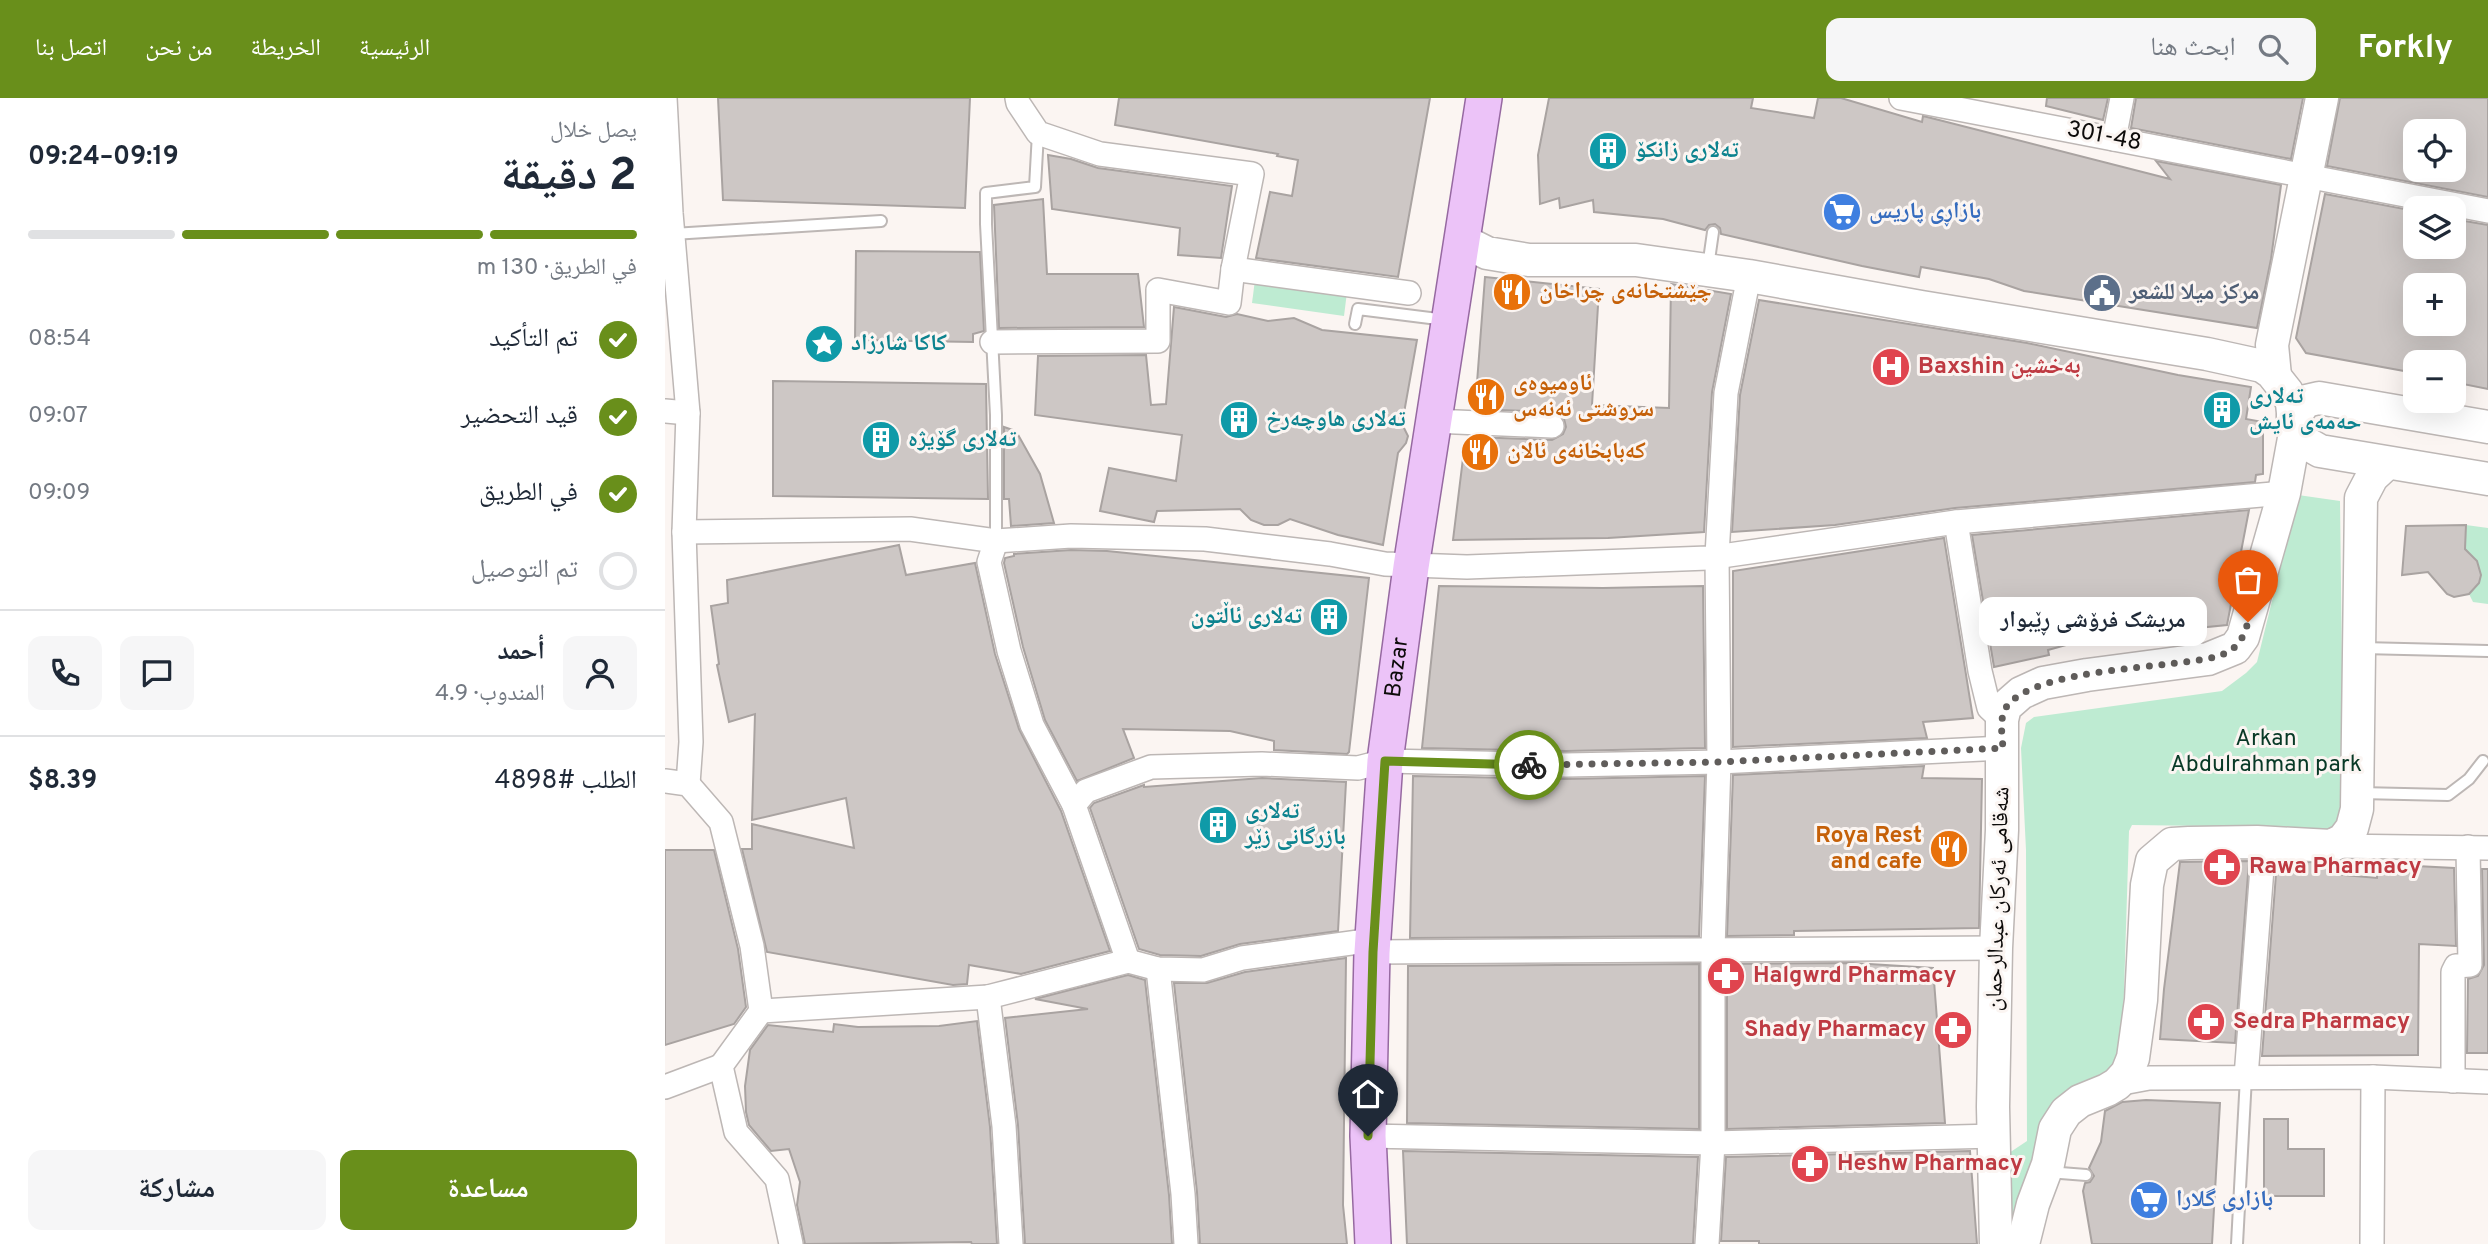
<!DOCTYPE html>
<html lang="ar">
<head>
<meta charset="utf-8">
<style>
  :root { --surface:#fff; --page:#f6f6f7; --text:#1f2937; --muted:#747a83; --line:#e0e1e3; --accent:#698f1b }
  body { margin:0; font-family:Overpass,"Noto Naskh Arabic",sans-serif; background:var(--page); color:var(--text); direction:rtl; height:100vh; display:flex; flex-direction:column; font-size:26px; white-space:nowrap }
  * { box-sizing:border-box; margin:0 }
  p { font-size:23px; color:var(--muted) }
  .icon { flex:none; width:38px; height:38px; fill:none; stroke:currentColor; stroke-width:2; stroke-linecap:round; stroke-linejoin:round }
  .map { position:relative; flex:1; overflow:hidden; direction:ltr }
  .details { display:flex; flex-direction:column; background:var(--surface); width:665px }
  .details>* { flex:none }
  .buttons { position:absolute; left:1738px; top:21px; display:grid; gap:14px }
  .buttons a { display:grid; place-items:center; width:63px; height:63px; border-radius:14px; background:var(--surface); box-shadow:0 7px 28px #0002; font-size:35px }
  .pin { position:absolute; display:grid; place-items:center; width:60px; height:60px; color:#fff; margin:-72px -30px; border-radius:50% 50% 50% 0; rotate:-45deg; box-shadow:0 0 7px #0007 }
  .pin .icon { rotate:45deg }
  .courier { position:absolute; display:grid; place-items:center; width:70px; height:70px; margin:-35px; border:5px solid #698f1b; border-radius:50%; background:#fff; color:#222; box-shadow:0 2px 9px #0007 }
  .bubble { position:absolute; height:49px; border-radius:14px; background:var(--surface); box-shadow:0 7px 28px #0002; font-size:23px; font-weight:700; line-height:49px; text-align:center; direction:rtl }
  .headline em { font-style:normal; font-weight:700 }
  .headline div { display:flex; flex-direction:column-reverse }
  .headline { display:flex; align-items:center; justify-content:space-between; height:119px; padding:0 28px }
  h1 { font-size:46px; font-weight:700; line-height:52px }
  .bar { display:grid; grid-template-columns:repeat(4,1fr); gap:10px 7px; align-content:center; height:84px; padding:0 28px }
  .bar i { height:9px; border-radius:5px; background:var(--line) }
  .bar .on { background:var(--accent) }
  .bar p { grid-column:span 4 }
  .line { display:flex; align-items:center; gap:18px; padding:0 28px; border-top:2px solid var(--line) }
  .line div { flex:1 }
  .round { display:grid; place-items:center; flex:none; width:74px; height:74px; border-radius:14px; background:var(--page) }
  ol { padding:0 28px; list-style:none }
  li { display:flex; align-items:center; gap:21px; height:77px }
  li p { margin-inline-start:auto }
  li .icon { padding:7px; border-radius:50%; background:var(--accent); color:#fff; stroke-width:4 }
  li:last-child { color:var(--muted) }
  li i { width:38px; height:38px; border:4px solid var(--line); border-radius:50% }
  .primary-button { display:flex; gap:14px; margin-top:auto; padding:14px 28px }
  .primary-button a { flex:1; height:80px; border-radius:14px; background:var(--accent); color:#fff; font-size:28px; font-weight:700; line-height:80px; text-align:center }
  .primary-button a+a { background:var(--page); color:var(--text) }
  header { display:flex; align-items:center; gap:42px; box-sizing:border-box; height:98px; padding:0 35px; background:var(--accent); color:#fff }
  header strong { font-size:33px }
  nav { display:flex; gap:38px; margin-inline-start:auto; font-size:24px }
  .search { width:490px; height:63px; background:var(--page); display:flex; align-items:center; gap:18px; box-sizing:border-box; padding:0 24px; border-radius:14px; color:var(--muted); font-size:26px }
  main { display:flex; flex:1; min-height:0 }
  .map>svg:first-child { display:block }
  .green { fill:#beebd2 }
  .building { fill:#cdc7c5; stroke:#a9a3a1; stroke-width:2; fill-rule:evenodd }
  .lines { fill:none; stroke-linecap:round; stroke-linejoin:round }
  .lane-casing { stroke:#bdb7b5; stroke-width:14 }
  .street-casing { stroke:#bdb7b5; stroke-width:26 }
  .secondary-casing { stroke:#bdb7b5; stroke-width:35 }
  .primary-casing { stroke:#9669a1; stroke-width:38 }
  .lane { stroke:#fff; stroke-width:10 }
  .street { stroke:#fff; stroke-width:23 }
  .secondary { stroke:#fff; stroke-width:32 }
  .primary { stroke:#ecc3f8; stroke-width:35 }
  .done { stroke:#605d5b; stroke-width:7; stroke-dasharray:0 12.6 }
  .route { stroke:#698f1b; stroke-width:9 }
  .labels { text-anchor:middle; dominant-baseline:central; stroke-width:6; stroke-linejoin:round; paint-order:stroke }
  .street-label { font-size:23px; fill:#0d0b0a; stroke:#fbf5f2 }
  .culture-label { font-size:23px; font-weight:bold; fill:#0d838f; stroke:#fbf5f2; text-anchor:start }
  .shop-label { font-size:23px; font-weight:bold; fill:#366cbe; stroke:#fbf5f2; text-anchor:start }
  .food-label { font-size:23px; font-weight:bold; fill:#c56008; stroke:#fbf5f2; text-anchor:start }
  .service-label { font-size:23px; font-weight:bold; fill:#4e5e75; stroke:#fbf5f2; text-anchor:start }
  .health-label { font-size:23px; font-weight:bold; fill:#be3a42; stroke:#fbf5f2; text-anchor:start }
  .park-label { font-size:23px; fill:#083926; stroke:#fbf5f2 }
</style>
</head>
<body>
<header>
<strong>Forkly</strong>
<div class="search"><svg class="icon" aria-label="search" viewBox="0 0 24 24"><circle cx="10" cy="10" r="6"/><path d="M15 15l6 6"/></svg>ابحث هنا</div>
<nav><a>الرئيسية</a><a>الخريطة</a><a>من نحن</a><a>اتصل بنا</a></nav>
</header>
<main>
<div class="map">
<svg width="1823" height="1146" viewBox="0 0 1823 1146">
  <rect width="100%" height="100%" fill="#fbf5f2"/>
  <!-- green -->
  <g class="green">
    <polygon points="590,182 682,194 679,218 587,205"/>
    <polygon points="1633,397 1675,403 1678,652 1676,727 1665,734 1543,728 1467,727 1464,733 1458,925 1454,969 1429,988 1347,1135 1341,1057 1362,1043 1361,752 1356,650 1361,625 1369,619 1557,593 1581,575 1592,564"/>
    <path d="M1801 427 1823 430V506L1808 504 1804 496C1819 483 1819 464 1800 454Z"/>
  </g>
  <!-- building -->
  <g class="building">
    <polygon points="53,0 305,0 300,110 58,102"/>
    <polygon points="454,0 765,0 733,179 591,160 605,94 627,98 633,62 612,58 613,56 450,27"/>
    <polygon points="884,0 1088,0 1086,10 1149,20 1153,0 1176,0 1257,24 1258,18 1270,21 1505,81 1491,63 1616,87 1606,161 1592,230 1359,193 1324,181 1256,169 1254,179 1197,168 1056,136 1055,130 1050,126 1044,127 1040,132 998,121 929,114 928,102 895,110 894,100 875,106 873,57"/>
    <polygon points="1382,0 1443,0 1438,22 1381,8"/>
    <polygon points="1471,0 1638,0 1626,61 1466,30"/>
    <path d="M1675 0H1823V99L1662 68ZM1750 33H1788V72H1750Z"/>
    <polygon points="383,57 406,61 433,70 567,88 556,160 513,157 515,130 387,111"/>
    <path d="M1660 96 1750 113V149H1788V121L1823 127V291L1788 284V264H1750V275L1641 255 1631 240ZM1750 187H1788V226H1750Z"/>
    <polygon points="378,101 382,176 473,176 479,229 334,230 329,107"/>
    <polygon points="191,153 315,154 319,233 308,236 308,244 190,242"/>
    <polygon points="820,179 934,191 927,307 1004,310 1006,186 1066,196 1047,294 1039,434 943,440 788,442 800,344 807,344 808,339 887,342 898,336 901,329 899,321 888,314 810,311"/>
    <polygon points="1094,202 1362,245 1513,277 1586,289 1581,321 1598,324 1598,376 1591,377 1590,384 1290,410 1170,427 1067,434 1075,297"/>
    <polygon points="509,209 561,219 572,216 603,223 629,220 657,232 752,242 737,326 743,338 741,345 733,355 718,447 673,437 625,421 613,427 599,427 586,422 575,411 492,413 489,424 435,413 444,370 511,383 517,337 370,317 373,258 481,257 486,307 501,306"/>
    <polygon points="108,283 321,286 323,401 108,398"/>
    <polygon points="339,329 351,333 375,376 389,425 346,428 344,401 339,401"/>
    <polygon points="1584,412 1562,527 1442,539 1401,547 1383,552 1384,557 1329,569 1307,437"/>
    <polygon points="1801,427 1800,451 1812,463 1816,477 1814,485 1804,496 1789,499 1782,496 1763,474 1737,477 1741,428"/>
    <polygon points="1279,440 1308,620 1258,624 1262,640 1068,649 1068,473"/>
    <polygon points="234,447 241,477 310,465 330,556 354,631 396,713 445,853 356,876 304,867 302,886 288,887 102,854 77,751 87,751 87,726 189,750 181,700 87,722 90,616 64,624 52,567 54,566 46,508 63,505 62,482"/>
    <polygon points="406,452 442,453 704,480 684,654 682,656 609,652 609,643 565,633 458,631 469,660 412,683 380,622 358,549 339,465 340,460 349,458 349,456"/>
    <polygon points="774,488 938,490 1038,488 1040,650 901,653 757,650"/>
    <polygon points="1259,668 1257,680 1317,681 1314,830 1129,833 1129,837 1062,838 1068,677"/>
    <polygon points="748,678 901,681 1040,678 1034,838 745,840"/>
    <polygon points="597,680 681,684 673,833 575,846 536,858 495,857 474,851 425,710 429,705 479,687 479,689"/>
    <polygon points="0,752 49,752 73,851 81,909 69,926 0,947"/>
    <polygon points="1584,763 1570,945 1495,941 1499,891 1515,764"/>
    <polygon points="1612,763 1670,765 1668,776 1712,780 1713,766 1789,770 1791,848 1754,846 1753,957 1597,958"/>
    <polygon points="1817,771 1823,771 1823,955 1802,955 1803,881 1813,878 1819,867"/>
    <polygon points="681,860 678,1107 682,1146 535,1146 532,1094 509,885 542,885 580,874"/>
    <polygon points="1188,865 1268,870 1280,1025 1062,1031 1062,866"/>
    <polygon points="1034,866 1034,1031 742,1025 743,868"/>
    <polygon points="463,877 480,882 504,1097 507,1146 360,1146 353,1027 340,920 423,911 370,901"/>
    <polygon points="312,923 325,1029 332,1146 307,1146 306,1144 140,1146 132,1107 135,1084 124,1051 106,1053 84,1027 81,1014 80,988 85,952 103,927 168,934 169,926 193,929 274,928"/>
    <polygon points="1481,1002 1555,1005 1547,1146 1427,1146 1418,1093 1420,1085 1425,1084 1429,1078 1424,1070 1436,1044 1440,1013 1457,1004"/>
    <polygon points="1599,1021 1623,1021 1623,1051 1659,1051 1659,1098 1599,1098"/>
    <polygon points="738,1053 1033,1059 1028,1146 742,1146"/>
    <polygon points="1305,1053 1312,1146 1094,1146 1094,1143 1056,1143 1061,1059"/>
  </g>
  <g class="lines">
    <!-- lane casing -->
    <g class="lane-casing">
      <g id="lane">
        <polyline points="8,136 216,123"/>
        <polyline points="1043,169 1048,134"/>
        <polyline points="690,226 693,211 781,222"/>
        <polyline points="331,443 331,317 321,126 321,95 370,89 373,35"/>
        <polyline points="1697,550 1823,553"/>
        <polyline points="1695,695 1783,697 1804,681 1818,663"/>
        <polyline points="1383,1074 1421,1077"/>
        <polyline points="1572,1146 1581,979"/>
      </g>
    </g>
    <!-- street casing -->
    <g class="street-casing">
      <g id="street">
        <polyline points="0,0 6,115 23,315 19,434 26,644 23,686"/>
        <polyline points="1236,0 1823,113"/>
        <polyline points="1449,41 1457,0"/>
        <polyline points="568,171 744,195"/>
        <polyline points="327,244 493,243 493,192 564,205 568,171 587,76 435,56 373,35 353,5 352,0"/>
        <polyline points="0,313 23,315"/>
        <polyline points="768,323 887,328"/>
        <polyline points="1291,424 1315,573 1324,610 1337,622"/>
        <polyline points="19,434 245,431 331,443 406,438 540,441 665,456 720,466 802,469 1043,460 1291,424 1619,395"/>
        <polyline points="331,443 324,464 344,553 367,627 409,707 421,693 486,669 597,666 693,670 720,663 901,667 1054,664 1338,650"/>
        <polyline points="0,683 23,686 56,724 87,848 96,913 56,968 71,1034 112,1081 126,1146"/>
        <polyline points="409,707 463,863"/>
        <polyline points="1666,748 1823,750"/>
        <polyline points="707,854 1331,850"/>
        <polyline points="493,871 518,1096 521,1146"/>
        <polyline points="323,899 339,1028 346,1146"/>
        <polyline points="96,913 323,899 463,863 493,871 538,872 577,860 708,842"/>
        <polyline points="1581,979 1598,757 1592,744"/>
        <polyline points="1788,983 1788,874 1791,868 1805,867 1803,749"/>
        <polyline points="1452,986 1484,980 1708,979 1823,984"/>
        <polyline points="0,989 56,968"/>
        <polyline points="703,1038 1048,1045 1330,1038"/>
        <polyline points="1042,1146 1048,1045 1048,851 1054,664 1052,458 1061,295 1084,178"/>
        <polyline points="1707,1146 1708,979"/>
      </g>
    </g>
    <!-- secondary casing -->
    <g class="secondary-casing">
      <g id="secondary">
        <polyline points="798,143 822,155 864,162 971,162 1084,178 1256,209 1542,256 1597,268 1607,275 1622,294 1627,305 1630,335 1619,395 1578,539 1570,550 1543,561 1422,577 1378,585 1356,595 1340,609 1337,622 1337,732 1331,850 1328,1009 1331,1146"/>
        <polyline points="1610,278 1607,247 1657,0"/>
        <polyline points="1628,319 1641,303 1654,300 1823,329"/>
        <polyline points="1630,335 1641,345 1655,353 1823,381"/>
        <polyline points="1358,1146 1368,1106 1383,1066 1390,1031 1401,1014 1415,1003 1442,992 1452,986 1462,975 1468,960 1476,902 1482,787 1487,763 1507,746 1524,745 1592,744 1666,748 1678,742 1687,730 1692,711 1696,400 1707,379 1722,365"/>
      </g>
    </g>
    <!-- primary casing -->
    <g class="primary-casing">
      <g id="primary">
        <path id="s1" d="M708 1146 703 1038 707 854 720 663 746 469 819 0"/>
      </g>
    </g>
    <!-- lane -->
    <use href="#lane" class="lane"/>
    <!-- street -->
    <use href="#street" class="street"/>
    <!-- secondary -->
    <use href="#secondary" class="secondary"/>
    <!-- primary -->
    <use href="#primary" class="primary"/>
  </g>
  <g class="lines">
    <!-- done -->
    <path class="done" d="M864 667 1054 664 1338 650C1337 638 1334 618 1342 608 1372 569 1505 571 1554 558 1572 551 1578 542 1583 524"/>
    <!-- route -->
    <polyline class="route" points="703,1038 708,854 720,663 864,667"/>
  </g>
  <!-- icons -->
  <defs>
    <g id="building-disc" transform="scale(2.0125)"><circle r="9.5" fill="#0f9aa8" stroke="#fbf5f2"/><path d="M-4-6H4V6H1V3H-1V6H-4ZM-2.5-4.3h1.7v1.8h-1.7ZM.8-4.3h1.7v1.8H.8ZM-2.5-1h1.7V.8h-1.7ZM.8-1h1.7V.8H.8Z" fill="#fff"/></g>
    <g id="supermarket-disc" transform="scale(2.0125)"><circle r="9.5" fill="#3f7fe0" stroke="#fbf5f2"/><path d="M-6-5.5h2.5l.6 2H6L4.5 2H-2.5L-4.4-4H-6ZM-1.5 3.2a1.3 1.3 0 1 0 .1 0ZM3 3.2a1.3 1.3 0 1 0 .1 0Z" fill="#fff"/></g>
    <g id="restaurant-disc" transform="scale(2.0125)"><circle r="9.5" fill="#e8710a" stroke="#fbf5f2"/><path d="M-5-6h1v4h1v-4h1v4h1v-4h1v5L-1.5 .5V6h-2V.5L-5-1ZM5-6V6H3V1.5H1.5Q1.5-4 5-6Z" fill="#fff"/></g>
    <g id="civic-disc" transform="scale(2.0125)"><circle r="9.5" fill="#5c6f8a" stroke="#fbf5f2"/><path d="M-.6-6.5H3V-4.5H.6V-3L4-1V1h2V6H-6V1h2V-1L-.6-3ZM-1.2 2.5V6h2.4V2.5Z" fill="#fff"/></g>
    <g id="sight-disc" transform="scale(2.0125)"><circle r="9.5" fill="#0f9aa8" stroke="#fbf5f2"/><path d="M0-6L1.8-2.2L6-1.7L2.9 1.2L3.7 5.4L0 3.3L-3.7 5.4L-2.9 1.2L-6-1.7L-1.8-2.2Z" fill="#fff"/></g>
    <g id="hospital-disc" transform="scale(2.0125)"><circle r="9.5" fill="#e0444e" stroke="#fbf5f2"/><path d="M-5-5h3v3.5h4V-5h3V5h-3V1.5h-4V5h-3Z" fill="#fff"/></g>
    <g id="pharmacy-disc" transform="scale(2.0125)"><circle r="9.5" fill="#e0444e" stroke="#fbf5f2"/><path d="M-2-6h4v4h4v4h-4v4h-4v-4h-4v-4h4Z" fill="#fff"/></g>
  </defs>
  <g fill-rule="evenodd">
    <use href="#building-disc" x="943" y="53"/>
    <use href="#supermarket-disc" x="1177" y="114"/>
    <use href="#restaurant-disc" x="847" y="194"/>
    <use href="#civic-disc" x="1437" y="195"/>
    <use href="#sight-disc" x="159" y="246"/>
    <use href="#hospital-disc" x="1226" y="269"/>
    <use href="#restaurant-disc" x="821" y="299"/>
    <use href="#building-disc" x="1557" y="312"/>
    <use href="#building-disc" x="574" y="322"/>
    <use href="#building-disc" x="216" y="342"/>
    <use href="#restaurant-disc" x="815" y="354"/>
    <use href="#building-disc" x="664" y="519"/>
    <use href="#building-disc" x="553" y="727"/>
    <use href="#restaurant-disc" x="1284" y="751"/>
    <use href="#pharmacy-disc" x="1557" y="769"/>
    <use href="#pharmacy-disc" x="1061" y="878"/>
    <use href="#pharmacy-disc" x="1541" y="924"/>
    <use href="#pharmacy-disc" x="1288" y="932"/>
    <use href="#pharmacy-disc" x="1145" y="1066"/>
    <use href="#supermarket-disc" x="1484" y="1102"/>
  </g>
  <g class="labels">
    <!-- street labels -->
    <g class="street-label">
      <text transform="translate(1439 39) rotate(11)">301-48</text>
      <text stroke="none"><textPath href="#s1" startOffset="578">Bazar</textPath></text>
      <text transform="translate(1334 801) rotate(-88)">شەقامی ئەرکان عبدالرحمان</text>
    </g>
    <!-- culture labels -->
    <g class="culture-label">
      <text x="970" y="53">تەلاری زانکۆ</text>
      <text x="186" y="246">كاكا شارزاد</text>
      <text x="1584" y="299">تەلاری<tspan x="1584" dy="26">حەمەی ئایش</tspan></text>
      <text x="601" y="322">تەلاری هاوچەرخ</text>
      <text x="243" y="342">تەلاری گۆیژە</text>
      <text x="637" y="519" text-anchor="end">تەلاری ئاڵتون</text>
      <text x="580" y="714">تەلاری<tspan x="580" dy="26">بازرگانی زێر</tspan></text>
    </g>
    <!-- shop labels -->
    <g class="shop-label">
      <text x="1204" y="114">بازاڕی پاریس</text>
      <text x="1511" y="1102">بازاری گلارا</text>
    </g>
    <!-- food labels -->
    <g class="food-label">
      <text x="874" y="194">چێشتخانەی چراخان</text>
      <text x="848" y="286">ئاومیوەی<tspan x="848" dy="26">سروشتی ئەنەس</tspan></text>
      <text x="842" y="354">کەبابخانەی ئالان</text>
      <text x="1257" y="738" text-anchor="end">Roya Rest<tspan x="1257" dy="26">and cafe</tspan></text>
    </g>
    <!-- service labels -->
    <g class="service-label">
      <text x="1464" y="195">مركز ميلا للشعر</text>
    </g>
    <!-- health labels -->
    <g class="health-label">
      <text x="1253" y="269">Baxshin بەخشین</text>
      <text x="1584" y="769">Rawa Pharmacy</text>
      <text x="1088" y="878">Halgwrd Pharmacy</text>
      <text x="1568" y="924">Sedra Pharmacy</text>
      <text x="1261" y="932" text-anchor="end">Shady Pharmacy</text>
      <text x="1172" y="1066">Heshw Pharmacy</text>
    </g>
    <!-- park labels -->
    <g class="park-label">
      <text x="1601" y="641">Arkan<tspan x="1601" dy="26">Abdulrahman park</tspan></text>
    </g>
  </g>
</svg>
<div class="buttons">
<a><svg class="icon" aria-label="locate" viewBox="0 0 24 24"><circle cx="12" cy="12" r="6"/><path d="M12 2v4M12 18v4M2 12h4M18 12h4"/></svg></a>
<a><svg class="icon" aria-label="layers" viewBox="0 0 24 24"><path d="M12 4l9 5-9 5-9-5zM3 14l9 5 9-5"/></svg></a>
<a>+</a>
<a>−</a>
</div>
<div class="pin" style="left:1583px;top:524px;background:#ea580c"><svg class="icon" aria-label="bag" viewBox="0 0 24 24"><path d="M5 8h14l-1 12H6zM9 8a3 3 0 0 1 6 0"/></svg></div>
<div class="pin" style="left:703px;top:1038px;background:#1f2937"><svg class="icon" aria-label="home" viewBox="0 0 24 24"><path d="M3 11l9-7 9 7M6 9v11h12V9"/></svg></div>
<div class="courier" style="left:864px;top:667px"><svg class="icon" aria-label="bike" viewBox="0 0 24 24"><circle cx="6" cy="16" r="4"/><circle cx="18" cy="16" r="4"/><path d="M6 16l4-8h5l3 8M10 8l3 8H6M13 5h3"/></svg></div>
<div class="bubble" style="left:1314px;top:499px;width:228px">مریشک فرۆشی ڕێبوار</div>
</div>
<section class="details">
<div class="headline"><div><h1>2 دقيقة</h1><p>يصل خلال</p></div><em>09:19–09:24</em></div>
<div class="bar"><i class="on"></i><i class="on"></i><i class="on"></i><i></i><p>في الطريق · 130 m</p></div>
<ol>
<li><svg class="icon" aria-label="check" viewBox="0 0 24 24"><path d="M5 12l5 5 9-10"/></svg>تم التأكيد<p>08:54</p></li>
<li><svg class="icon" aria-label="check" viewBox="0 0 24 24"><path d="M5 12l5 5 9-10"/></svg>قيد التحضير<p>09:07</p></li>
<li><svg class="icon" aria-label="check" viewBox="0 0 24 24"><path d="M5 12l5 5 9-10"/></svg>في الطريق<p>09:09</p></li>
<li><i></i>تم التوصيل</li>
</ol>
<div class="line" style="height:126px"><a class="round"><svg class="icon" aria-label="person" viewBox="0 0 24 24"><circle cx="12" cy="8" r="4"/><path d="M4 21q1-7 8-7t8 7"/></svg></a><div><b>أحمد</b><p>المندوب · 4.9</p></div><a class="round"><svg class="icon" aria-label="chat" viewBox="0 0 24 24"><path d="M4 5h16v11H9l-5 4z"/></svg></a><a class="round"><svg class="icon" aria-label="phone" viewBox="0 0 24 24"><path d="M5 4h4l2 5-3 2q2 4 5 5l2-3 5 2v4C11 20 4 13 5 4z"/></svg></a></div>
<div class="line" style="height:91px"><div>الطلب #4898</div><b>$8.39</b></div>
<div class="primary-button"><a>مساعدة</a><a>مشاركة</a></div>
</section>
</main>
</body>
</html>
